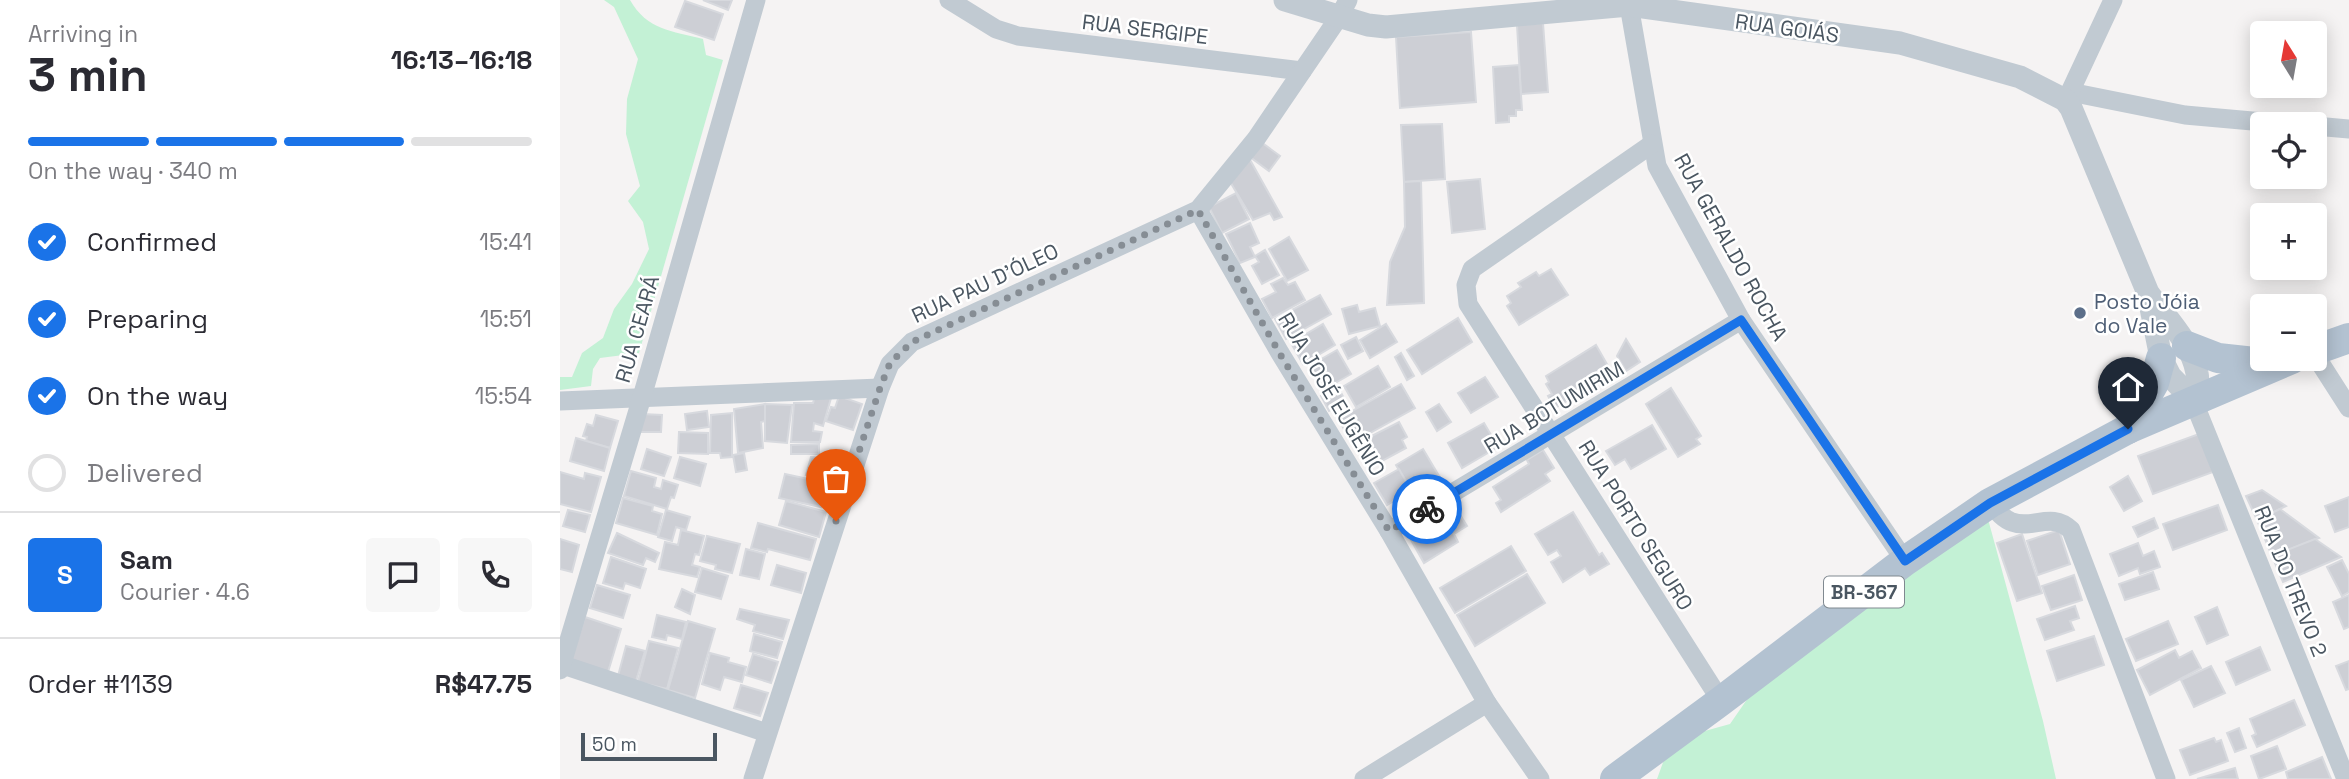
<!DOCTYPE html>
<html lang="en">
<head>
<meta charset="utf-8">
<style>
  :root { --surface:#fff; --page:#f7f7f7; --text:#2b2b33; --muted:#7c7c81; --line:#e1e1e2; --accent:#1a73e8 }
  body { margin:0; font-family:"Space Grotesk",sans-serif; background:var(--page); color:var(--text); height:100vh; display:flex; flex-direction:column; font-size:26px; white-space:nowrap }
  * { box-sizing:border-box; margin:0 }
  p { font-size:23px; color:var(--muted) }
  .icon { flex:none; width:38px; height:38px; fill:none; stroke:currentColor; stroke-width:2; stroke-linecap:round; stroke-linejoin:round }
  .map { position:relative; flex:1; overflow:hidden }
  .drawer { display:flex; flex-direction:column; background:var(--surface); width:560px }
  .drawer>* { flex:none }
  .needle { width:46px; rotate:349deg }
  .fabs { position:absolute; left:1690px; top:21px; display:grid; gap:14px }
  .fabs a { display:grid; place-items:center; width:77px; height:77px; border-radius:7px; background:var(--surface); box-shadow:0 4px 18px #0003; font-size:35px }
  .scale { position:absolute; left:21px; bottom:18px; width:136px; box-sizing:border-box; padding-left:7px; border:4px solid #4a5661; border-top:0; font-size:19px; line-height:24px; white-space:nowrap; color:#4a5661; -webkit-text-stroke:5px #fff; paint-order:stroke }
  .pin { position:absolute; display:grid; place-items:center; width:60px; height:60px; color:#fff; margin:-72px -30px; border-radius:50% 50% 50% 0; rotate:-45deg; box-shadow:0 0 7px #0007 }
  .pin .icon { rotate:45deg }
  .courier { position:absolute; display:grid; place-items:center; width:70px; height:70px; margin:-35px; border:5px solid #1a73e8; border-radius:50%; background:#fff; color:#222; box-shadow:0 2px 9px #0007 }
  .headline em { font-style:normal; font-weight:600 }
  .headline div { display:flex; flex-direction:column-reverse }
  .headline { display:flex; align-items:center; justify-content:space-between; height:119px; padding:0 28px }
  h1 { font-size:46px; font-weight:600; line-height:52px }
  .bar { display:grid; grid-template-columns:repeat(4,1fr); gap:10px 7px; align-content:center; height:84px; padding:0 28px }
  .bar i { height:9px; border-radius:5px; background:var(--line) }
  .bar .on { background:var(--accent) }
  .bar p { grid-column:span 4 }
  .line { display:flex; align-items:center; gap:18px; padding:0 28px; border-top:2px solid var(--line) }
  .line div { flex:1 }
  .round { display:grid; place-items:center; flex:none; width:74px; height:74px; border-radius:7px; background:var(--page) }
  ol { padding:0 28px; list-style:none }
  li { display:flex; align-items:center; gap:21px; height:77px }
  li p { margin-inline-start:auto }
  li .icon { padding:7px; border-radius:50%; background:var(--accent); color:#fff; stroke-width:4 }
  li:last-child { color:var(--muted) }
  li i { width:38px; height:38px; border:4px solid var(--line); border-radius:50% }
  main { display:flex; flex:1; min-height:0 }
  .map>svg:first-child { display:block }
  .green { fill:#c3f1d5 }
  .building { fill:#cdcfd5; stroke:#d7d9de; stroke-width:2 }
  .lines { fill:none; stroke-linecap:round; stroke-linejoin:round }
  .minor { stroke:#c1cad2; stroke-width:19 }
  .tertiary { stroke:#c1cad2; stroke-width:23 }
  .primary { stroke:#b3c2d1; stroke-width:30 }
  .done { stroke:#868d94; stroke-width:7; stroke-dasharray:0 12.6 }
  .route { stroke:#1a73e8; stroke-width:9 }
  .service-dot { fill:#5c6f8a; stroke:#fff; stroke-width:2.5 }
  .labels { text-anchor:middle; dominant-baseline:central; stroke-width:5; stroke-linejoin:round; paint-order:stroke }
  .shield { fill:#fff; stroke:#808990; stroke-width:2 }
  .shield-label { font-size:19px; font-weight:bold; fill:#4a5661 }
  .street-label { font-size:21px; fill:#4a5661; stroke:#fff }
  .service-label { font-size:21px; fill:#4e5e75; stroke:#fff; text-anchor:start }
</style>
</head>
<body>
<main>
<section class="drawer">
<div class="headline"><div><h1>3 min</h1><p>Arriving in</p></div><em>16:13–16:18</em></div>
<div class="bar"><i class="on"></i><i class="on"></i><i class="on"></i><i></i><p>On the way · 340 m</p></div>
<ol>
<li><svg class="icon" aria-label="check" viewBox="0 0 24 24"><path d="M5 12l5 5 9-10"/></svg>Confirmed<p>15:41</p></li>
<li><svg class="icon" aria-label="check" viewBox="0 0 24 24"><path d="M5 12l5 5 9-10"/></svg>Preparing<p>15:51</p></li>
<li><svg class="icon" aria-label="check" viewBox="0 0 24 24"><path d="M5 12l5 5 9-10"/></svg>On the way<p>15:54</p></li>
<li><i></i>Delivered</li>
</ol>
<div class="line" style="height:126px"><b class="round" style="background:var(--accent);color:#fff">S</b><div><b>Sam</b><p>Courier · 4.6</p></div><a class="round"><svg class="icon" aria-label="chat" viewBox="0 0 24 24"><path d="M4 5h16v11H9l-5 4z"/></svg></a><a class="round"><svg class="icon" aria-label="phone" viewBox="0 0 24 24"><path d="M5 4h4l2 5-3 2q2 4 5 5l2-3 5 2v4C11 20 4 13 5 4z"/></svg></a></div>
<div class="line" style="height:91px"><div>Order #1139</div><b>R$47.75</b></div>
</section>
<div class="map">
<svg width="1789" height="779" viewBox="0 0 1789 779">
  <rect width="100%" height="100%" fill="#f5f3f3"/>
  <!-- green -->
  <g class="green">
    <path d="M44 0H70C87 30 112 31 143 39L146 55 163 60 79 353 40 358 33 369 31 386 0 390V377H12L22 353 43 338 54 309 72 284 89 249 83 222 68 201 80 186 66 134 67 99 78 59 54 7Z"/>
    <polygon points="1428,519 1483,721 1496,779 1097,779 1105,757 1134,734 1170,724 1197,685"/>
  </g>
  <!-- building -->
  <g class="building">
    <polygon points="143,0 172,0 168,10"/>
    <polygon points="125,1 163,14 154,40 115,27"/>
    <polygon points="983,23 988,92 961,94 957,25"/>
    <polygon points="911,32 916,102 840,108 836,37"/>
    <polygon points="959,65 962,110 956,110 956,116 949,116 949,122 936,123 933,67"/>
    <polygon points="882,124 885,179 844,182 841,125"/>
    <polygon points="701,142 720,156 709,171 690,157"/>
    <polygon points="689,158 722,217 714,220 710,213 693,220 669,180"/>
    <polygon points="920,179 925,229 892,233 887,182"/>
    <polygon points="861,181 864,303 827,305 830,262 845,227 844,182"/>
    <polygon points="676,193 689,219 662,233 649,207"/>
    <polygon points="690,223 699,243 690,247 695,257 680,263 666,234"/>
    <polygon points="729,237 748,270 727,281 709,249"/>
    <polygon points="705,250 719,275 702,284 692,266 699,262 695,256"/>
    <polygon points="991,269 1008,295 959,325 947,306 951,303 947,296 961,287 958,283 976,272 979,276"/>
    <polygon points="723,278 728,285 735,282 745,300 712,318 702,299 716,292 711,284"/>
    <polygon points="760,295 771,314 726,339 715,319"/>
    <polygon points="797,305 799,312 815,308 820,326 789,334 782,309"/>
    <polygon points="898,318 912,342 862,374 847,350"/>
    <polygon points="763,324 775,345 743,364 731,343"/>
    <polygon points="826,324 837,342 810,358 800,340"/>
    <polygon points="796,337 803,351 788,359 781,345"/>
    <polygon points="1066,339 1080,362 1066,371 1057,356"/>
    <polygon points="1036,345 1052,373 995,408 988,396 992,394 986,384 989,382 986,376"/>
    <polygon points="777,350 791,374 763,390 749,366"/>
    <polygon points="841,353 854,376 847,380 835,357"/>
    <polygon points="818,366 830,387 796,407 784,386"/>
    <polygon points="925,377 938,397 911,413 898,393"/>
    <polygon points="841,384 855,408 792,443 778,419"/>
    <polygon points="778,387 786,402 769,411 761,396"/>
    <polygon points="1111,388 1141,436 1136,439 1140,444 1118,457 1086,404"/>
    <polygon points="255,396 271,398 263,426 254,423 253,431 262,432 260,442 231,442 234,403 253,403"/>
    <polygon points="279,396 302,404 293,430 266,421 271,407 275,408"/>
    <polygon points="205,404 205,421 201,422 203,448 178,453 174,409"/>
    <polygon points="205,404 232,405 227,443 205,441"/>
    <polygon points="879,404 891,422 877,431 866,412"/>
    <polygon points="147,411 149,427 127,430 125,414"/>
    <polygon points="172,413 172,457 161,458 160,453 150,453 151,415"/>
    <polygon points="82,414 102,415 101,432 78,432"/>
    <polygon points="36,415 58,421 50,448 26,441 27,437 23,436 27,424 33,426"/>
    <polygon points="839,422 847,437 842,440 846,448 811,467 798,443"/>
    <polygon points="924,423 938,447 902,468 888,443"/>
    <polygon points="1092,425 1106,449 1071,469 1065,459 1055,465 1046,451"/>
    <polygon points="119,432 148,433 148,454 118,453"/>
    <polygon points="1639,434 1653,472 1593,494 1578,456"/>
    <polygon points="16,438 50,448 44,471 10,461"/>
    <polygon points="259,444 259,454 231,454 231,445"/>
    <polygon points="87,449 111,457 104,476 81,469"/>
    <polygon points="863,449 882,481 855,497 836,465"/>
    <polygon points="983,450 994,468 985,474 990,481 941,512 936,503 941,500 933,487 969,464 967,460"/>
    <polygon points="184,453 187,470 176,472 173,455"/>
    <polygon points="120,457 146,464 140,486 114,478"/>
    <polygon points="251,457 281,460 276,482 246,475"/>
    <polygon points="839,469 851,490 827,505 814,483"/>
    <polygon points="71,471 96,478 94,487 101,489 103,480 118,485 114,498 111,497 107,509 64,496"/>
    <polygon points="0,472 24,479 25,473 41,477 31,512 0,504"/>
    <polygon points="225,474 267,483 261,507 219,498"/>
    <polygon points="1568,476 1582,501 1564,511 1550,487"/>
    <polygon points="1702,490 1726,506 1697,520 1686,496"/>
    <polygon points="1789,497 1789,527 1775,532 1765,506"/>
    <polygon points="63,498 93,506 92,511 102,514 97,535 56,523"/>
    <polygon points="226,501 266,512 259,537 219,525"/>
    <polygon points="894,505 907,526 894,534 898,542 864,563 850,538 890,515 887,510"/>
    <polygon points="1658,505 1667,530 1613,550 1603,524"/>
    <polygon points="1720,509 1759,538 1712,556 1697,520"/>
    <polygon points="8,510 30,515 25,532 3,526"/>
    <polygon points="106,510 130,517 126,530 116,527 112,541 98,537"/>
    <polygon points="1013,512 1039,555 1042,553 1049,564 1030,575 1025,568 1003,582 991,562 1001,556 997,550 988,555 975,534"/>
    <polygon points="1594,518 1598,528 1578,537 1573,527"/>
    <polygon points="198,523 256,539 250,560 208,549 207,552 191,548"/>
    <polygon points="121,530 144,536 139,555 135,554 132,565 140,567 137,577 99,569 105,542 118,545"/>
    <polygon points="1499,530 1510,564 1478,575 1467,541"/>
    <polygon points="57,533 99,553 95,562 86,558 83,565 48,553"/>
    <polygon points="1462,534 1482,593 1457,601 1437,543"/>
    <polygon points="147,536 180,544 172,573 155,569 156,565 140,561"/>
    <polygon points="0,539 19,545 12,572 0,569"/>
    <polygon points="1755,539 1781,557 1723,582 1712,556"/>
    <polygon points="1578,543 1583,556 1594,551 1600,567 1580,574 1578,568 1559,576 1550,554"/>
    <polygon points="951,546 966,571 895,613 880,588"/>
    <polygon points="186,549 205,554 199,579 180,575"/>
    <polygon points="51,557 86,569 80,588 65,583 63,589 43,583"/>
    <polygon points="1782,560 1789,574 1789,592 1782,596 1767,567"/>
    <polygon points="217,565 246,573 241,593 211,585"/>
    <polygon points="142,568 168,576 161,599 135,592"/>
    <polygon points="1593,572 1599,589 1565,600 1559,584"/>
    <polygon points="967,574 985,603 915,646 897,615"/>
    <polygon points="1514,575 1522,600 1491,610 1482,586"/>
    <polygon points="37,585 70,595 63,618 30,608"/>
    <polygon points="122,589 135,595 130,614 115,607"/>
    <polygon points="1789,595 1789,627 1784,629 1773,602"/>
    <polygon points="1515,606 1519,618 1510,621 1514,630 1485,640 1477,619"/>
    <polygon points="1657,607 1668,635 1647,644 1635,617"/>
    <polygon points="180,609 229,620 223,639 193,631 195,625 177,619"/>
    <polygon points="97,615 126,622 122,639 107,635 106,640 92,637"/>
    <polygon points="25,617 61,629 48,672 11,660"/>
    <polygon points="128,621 155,629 135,698 108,690"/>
    <polygon points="1608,621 1618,644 1576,661 1566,639"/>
    <polygon points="194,634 222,642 217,658 190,651"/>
    <polygon points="1534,636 1544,665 1497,681 1487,651"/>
    <polygon points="89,641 118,648 107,689 78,682"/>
    <polygon points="66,646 85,651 76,681 58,676"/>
    <polygon points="1700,647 1710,670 1676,685 1666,662"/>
    <polygon points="1615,650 1619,658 1632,651 1641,668 1590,695 1577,670"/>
    <polygon points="150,653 169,658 168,662 186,667 182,682 164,677 160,690 142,684"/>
    <polygon points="193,654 218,662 211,683 186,675"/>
    <polygon points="1789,661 1789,689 1786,690 1776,666"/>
    <polygon points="1651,666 1665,693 1634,707 1621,680"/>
    <polygon points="181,685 208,693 200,716 174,708"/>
    <polygon points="1734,700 1745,725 1697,747 1692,736 1696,734 1690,719"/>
    <polygon points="1679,728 1686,748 1675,752 1667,733"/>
    <polygon points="1654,738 1656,742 1661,740 1668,761 1630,775 1620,750"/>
    <polygon points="1717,746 1726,769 1699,779 1691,756"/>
    <polygon points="1762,757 1771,779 1728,779 1726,772"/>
    <polygon points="1675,768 1678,779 1637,779"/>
  </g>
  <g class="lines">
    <!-- minor -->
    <g class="minor">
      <polyline points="389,0 436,29 458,36 742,71"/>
      <polyline points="1071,0 1069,5 1097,166 1181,320 1345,561"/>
      <polyline points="1510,92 1625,115 1726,124"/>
      <polyline points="1505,100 1510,92 1553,0"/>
      <polyline points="1755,126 1789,129"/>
      <polyline points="1092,144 912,269 906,285 908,304 1161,701"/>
      <polyline points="638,210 720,353 829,531 927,703 980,779"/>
      <polyline points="1755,355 1789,408"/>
      <polyline points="1633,400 1786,779"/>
      <polyline points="0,401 320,388"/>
      <path d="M1430 503C1436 510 1443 519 1452 522 1473 530 1491 511 1511 530L1606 779"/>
      <polyline points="829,531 1181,320"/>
      <polyline points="0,664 207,733"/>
      <polyline points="0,670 82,397 196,0"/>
      <polyline points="193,779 320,388 330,364 352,342 638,210 696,139 779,17 788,0"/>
      <polyline points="804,779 927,703"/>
    </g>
    <!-- tertiary -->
    <path class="tertiary" d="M725 0 808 25 826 27 1069 5 1340 43 1460 77 1505 100 1511 108 1588 293 1601 358 1610 376 1633 400C1636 391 1639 382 1637 373 1632 343 1605 317 1588 293"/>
    <!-- primary -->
    <g class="primary">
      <polyline points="1627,346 1658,358 1713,364"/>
      <polyline points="1755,350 1789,338"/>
      <polyline points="1568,429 1594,383 1601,358"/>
      <polyline points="1055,779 1161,701 1345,561 1430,503 1568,429 1732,359"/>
    </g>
  </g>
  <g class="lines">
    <!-- done -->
    <polyline class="done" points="276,521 320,388 330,363 352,342 638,210 720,354 829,531 867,509"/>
    <!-- route -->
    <polyline class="route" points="867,509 1181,320 1345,561 1430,503 1568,429"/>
  </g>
  <!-- markers -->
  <circle class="service-dot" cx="1520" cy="313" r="7"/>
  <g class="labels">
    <!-- shield labels -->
    <rect class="shield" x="1264" y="576.5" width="80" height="31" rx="5"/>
    <g class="shield-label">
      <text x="1304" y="592">BR-367</text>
    </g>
    <!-- street labels -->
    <g class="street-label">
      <text transform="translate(1227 28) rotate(8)">RUA GOIÁS</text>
      <text transform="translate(585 29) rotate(7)">RUA SERGIPE</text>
      <text transform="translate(1171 247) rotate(61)">RUA GERALDO ROCHA</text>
      <text transform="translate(425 283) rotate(-25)">RUA PAU D'ÓLEO</text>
      <text transform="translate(77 329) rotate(-74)">RUA CEARÁ</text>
      <text transform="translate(772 394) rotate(59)">RUA JOSÉ EUGÊNIO</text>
      <text transform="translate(994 407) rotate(-31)">RUA BOTUMIRIM</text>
      <text transform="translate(1076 525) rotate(58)">RUA PORTO SEGURO</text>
      <text transform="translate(1731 581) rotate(68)">RUA DO TREVO 2</text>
    </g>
    <!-- service labels -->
    <g class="service-label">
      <text x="1534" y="301">Posto Jóia<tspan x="1534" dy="24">do Vale</tspan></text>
    </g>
  </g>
</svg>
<div class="fabs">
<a><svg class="needle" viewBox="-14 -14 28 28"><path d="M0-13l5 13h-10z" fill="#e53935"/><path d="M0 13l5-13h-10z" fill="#7c7c81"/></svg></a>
<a><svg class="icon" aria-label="locate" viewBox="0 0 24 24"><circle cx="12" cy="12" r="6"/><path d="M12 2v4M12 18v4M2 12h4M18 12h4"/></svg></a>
<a>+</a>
<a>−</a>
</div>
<div class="scale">50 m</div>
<div class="pin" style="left:276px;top:521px;background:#ea580c"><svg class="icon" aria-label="bag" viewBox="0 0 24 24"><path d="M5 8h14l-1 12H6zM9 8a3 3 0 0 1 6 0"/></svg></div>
<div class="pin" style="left:1568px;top:429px;background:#1f2937"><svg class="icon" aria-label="home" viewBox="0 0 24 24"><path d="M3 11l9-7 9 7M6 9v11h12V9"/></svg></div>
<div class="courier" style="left:867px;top:509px"><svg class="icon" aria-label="bike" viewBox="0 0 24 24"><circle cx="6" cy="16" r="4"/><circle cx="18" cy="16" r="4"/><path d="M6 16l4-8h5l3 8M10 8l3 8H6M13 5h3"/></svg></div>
</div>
</main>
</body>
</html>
